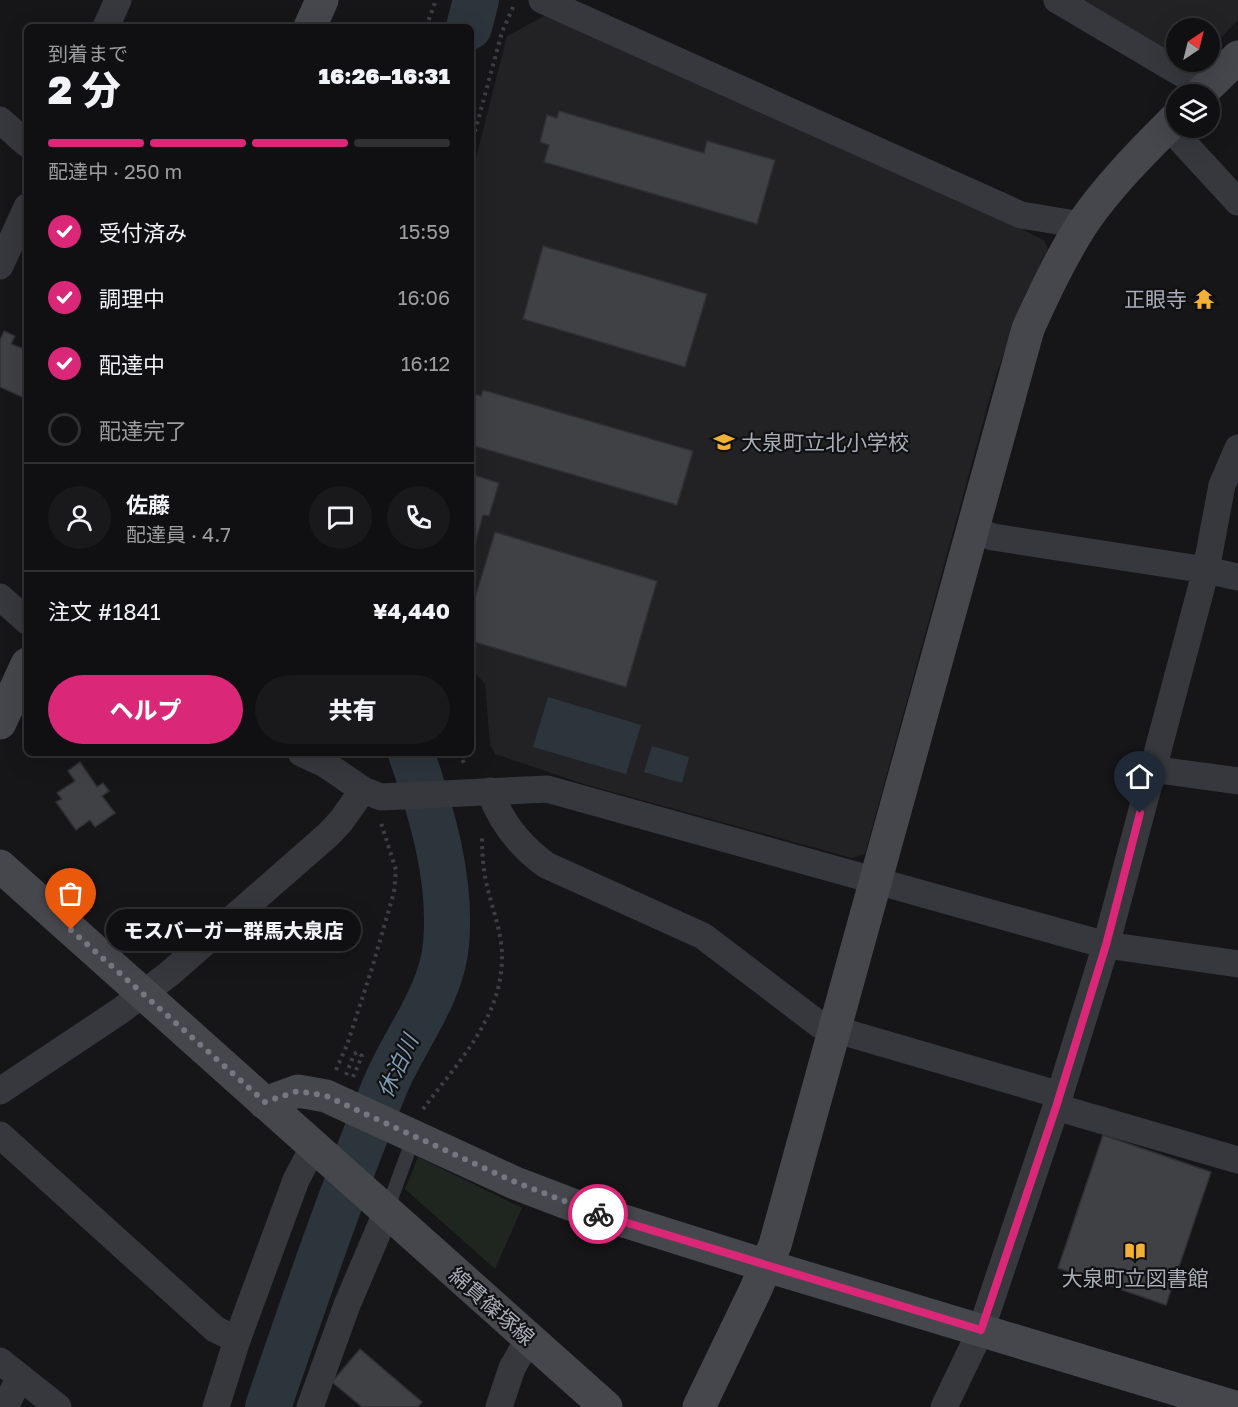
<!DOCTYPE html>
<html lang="ja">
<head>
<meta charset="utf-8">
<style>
  :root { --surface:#101012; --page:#19191b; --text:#f1f3f6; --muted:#9c9d9f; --line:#303032; --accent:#db2777 }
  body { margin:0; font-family:"Golos Text","Noto Sans JP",sans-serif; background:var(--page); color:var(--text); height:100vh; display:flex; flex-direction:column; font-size:22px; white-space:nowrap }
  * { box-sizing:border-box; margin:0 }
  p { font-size:20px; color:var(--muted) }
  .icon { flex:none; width:33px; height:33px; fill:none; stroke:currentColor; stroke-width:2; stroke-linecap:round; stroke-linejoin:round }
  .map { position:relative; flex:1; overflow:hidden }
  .panel { position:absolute; left:24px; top:24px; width:450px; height:732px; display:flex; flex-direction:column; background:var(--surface); border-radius:9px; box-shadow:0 6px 24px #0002,0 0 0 2px var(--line) }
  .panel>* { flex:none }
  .needle { width:39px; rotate:35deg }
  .buttons { position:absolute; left:1166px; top:18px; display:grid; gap:12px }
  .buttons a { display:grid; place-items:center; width:54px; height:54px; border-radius:50%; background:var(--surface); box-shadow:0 6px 24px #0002,0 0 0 2px var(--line); font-size:30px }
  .pin { position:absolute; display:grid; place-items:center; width:51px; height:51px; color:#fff; margin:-62px -26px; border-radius:50% 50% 50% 0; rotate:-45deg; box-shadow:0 0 6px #0007 }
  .pin .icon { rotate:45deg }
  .courier { position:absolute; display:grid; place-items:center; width:60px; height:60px; margin:-30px; border:4px solid #db2777; border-radius:50%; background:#fff; color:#222; box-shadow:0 2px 8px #0007 }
  .bubble { position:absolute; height:42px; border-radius:21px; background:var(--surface); box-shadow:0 6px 24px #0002,0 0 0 2px var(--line); font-size:20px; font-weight:800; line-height:42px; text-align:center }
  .overview em { font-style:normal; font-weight:800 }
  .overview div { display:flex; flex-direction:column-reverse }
  .overview { display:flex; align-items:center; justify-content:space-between; height:102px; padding:0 24px }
  h1 { font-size:39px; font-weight:800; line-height:45px }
  .bar { display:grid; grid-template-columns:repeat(4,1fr); gap:9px 6px; align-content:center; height:72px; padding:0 24px }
  .bar i { height:8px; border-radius:4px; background:var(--line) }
  .bar .current { background:var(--accent) }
  .bar p { grid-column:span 4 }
  .line { display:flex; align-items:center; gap:15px; padding:0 24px; border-top:2px solid var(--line) }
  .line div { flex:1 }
  .round { display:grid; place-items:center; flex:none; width:63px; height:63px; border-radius:32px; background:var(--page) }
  ol { padding:0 24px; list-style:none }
  li { display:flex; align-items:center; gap:18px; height:66px }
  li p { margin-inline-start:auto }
  li .icon { padding:6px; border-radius:50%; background:var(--accent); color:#fff; stroke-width:4 }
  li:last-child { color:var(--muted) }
  li i { width:33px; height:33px; border:3px solid var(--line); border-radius:50% }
  .action { display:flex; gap:12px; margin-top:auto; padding:12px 24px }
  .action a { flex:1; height:69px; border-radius:36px; background:var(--accent); color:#fff; font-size:24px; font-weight:800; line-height:69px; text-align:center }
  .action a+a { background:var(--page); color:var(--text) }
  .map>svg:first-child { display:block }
  .built { fill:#222225 }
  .green { fill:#1e261f }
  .water { fill:#2c353c }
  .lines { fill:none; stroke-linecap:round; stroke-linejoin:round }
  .river { stroke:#2c353c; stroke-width:46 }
  .building { fill:#404145; stroke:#303034; stroke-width:1.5 }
  .path { stroke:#3d3f44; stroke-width:4; stroke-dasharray:3 4.5; stroke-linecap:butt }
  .lane { stroke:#37383d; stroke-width:14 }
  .street { stroke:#37383d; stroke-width:27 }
  .secondary { stroke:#45474d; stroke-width:33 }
  .done { stroke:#757880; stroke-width:6; stroke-dasharray:0 10.8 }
  .route { stroke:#db2777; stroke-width:8 }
  .labels { text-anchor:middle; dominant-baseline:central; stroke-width:4.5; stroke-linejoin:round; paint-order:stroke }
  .poi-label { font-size:21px; fill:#a8adb8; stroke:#111113; text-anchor:end }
  .street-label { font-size:21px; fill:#a8adb8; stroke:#111113 }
  .water-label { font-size:22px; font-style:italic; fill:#7f9bb3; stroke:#111113 }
</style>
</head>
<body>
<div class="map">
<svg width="1238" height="1407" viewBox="0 0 1238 1407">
  <rect width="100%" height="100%" fill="#161618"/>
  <!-- built -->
  <g class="built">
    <polygon points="1081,0 1238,0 1238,20 1209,50 1209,28 1176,28 1176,57"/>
    <polygon points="552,12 887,165 1044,240 1048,249 1025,295 996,375 865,854 852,858 584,784 495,754 490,745 485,684 471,669 471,177 507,36"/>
  </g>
  <!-- green -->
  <polygon class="green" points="418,1157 522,1208 495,1269 405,1189"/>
  <!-- water -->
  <g class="water">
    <polygon points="548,697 641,725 626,774 533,747"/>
    <polygon points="652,746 689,757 682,783 644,772"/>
  </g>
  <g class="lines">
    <!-- river -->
    <g class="river">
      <polyline points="469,27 476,0"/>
      <path d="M268 1407C305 1299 342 1191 385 1086 404 1040 442 995 446 944 452 880 432 813 411 753"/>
    </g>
  </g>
  <!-- building -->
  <g class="building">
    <polygon points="559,111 704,153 707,141 775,160 757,224 544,162 549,145 540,142 547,115 557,118"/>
    <polygon points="543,246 707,294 685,367 523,319"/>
    <polygon points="4,331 15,336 11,344 27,350 27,399 0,387 0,340"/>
    <polygon points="483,390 693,451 677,505 471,445 471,393 481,396"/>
    <polygon points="471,474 499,483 489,516 483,515 474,548 471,548"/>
    <polygon points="495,532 657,581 626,687 471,641 471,611"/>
    <polygon points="80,762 97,787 103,783 109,791 102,796 115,813 95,827 90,820 76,830 56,802 62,799 57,793 75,781 68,771"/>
    <polygon points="1103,1135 1211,1172 1166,1305 1058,1268"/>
    <polygon points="360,1349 422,1402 418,1407 362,1407 332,1382"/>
  </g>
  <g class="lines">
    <!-- path -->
    <g class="path">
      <polyline points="426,27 436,0"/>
      <polyline points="471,146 502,32 514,5"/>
      <polyline points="460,753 465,766"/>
      <polyline points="336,1070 347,1045 373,965 394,892 396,870 381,823"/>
      <polyline points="346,1075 354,1054 358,1052 362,1056 353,1077"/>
      <path d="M423 1109C458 1062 504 1016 502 953 501 931 492 907 487 886 483 869 482 853 482 835"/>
    </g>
    <!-- lane -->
    <polyline class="lane" points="387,1210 414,1136"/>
    <!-- street -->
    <g class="street">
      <polyline points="542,0 1021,215 1082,225"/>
      <polyline points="1057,0 1206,88"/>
      <polyline points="106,27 118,0"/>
      <polyline points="0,120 27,144"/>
      <polyline points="1168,126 1238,202"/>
      <polyline points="0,266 27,207"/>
      <polyline points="974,530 993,537 1206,570 1238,577"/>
      <polyline points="0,597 27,621"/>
      <polyline points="301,753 325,764 363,790 381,797 547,789 1106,945 1238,964"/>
      <polyline points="1151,769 1238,781"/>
      <path d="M490 791C500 821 520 846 546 865L703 936 820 1025 1060 1095"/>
      <polyline points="0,1091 120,1011 169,974 329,834 341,821 363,790"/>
      <polyline points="1056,1107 1238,1160"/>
      <polyline points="0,1135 215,1329 237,1340"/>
      <polyline points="0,1361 58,1407"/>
      <polyline points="5,1407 20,1377"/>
      <polyline points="216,1407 237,1340 296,1180 314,1146"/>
      <polyline points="310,1407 347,1305 386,1213"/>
      <polyline points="499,1407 512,1368 529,1338"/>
      <polyline points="944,1407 981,1330 1056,1107 1106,945 1206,570 1222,485 1238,448"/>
    </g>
    <!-- secondary -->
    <g class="secondary">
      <polyline points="310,27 322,0"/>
      <polyline points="1200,94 1238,57"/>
      <polyline points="0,723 27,664"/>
      <polyline points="0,866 606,1407"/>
      <polyline points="265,1103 298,1091 326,1096 515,1183 570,1204 767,1266 1235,1407"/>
      <path d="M699 1407 755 1291 775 1245 1028 329C1044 293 1060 259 1081 226 1106 188 1144 150 1176 118"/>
    </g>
  </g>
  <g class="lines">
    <!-- done -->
    <polyline class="done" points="71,930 265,1102 298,1091 326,1096 515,1182 598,1214"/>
    <!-- route -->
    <polyline class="route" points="598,1214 981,1330 1056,1107 1106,945 1140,813"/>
  </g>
  <!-- icons -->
  <defs>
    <g id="temple-bare" transform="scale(1.62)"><path d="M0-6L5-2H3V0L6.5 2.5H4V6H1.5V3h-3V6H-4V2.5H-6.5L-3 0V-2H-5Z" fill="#f2b134" stroke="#111113" stroke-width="2.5" paint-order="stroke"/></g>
    <g id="school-bare" transform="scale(1.62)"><path d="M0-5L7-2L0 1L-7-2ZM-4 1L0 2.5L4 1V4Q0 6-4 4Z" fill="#f2b134" stroke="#111113" stroke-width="2.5" paint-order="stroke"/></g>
    <g id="library-bare" transform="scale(1.62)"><path d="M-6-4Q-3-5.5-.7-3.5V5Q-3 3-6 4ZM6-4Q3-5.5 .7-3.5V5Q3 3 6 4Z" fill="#f2b134" stroke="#111113" stroke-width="2.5" paint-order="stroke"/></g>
  </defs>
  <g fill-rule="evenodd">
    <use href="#temple-bare" x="1204" y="299"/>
    <use href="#school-bare" x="724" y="442"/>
    <use href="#library-bare" x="1135" y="1251"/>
  </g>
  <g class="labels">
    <!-- poi labels -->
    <g class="poi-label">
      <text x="1187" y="299">正眼寺</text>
      <text x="741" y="442" text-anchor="start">大泉町立北小学校</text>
      <text x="1135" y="1278" text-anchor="middle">大泉町立図書館</text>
    </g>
    <!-- street labels -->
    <g class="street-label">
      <text transform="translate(492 1306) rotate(41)">綿貫篠塚線</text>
    </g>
    <!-- water labels -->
    <g class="water-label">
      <text transform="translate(397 1066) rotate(-65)">休泊川</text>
    </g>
  </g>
</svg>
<div class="buttons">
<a><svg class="needle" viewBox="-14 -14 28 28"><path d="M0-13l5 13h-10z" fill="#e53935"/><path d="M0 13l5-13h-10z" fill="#9c9d9f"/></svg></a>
<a><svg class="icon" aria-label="layers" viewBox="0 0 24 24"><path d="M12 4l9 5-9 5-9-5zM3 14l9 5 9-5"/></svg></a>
</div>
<div class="pin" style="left:71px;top:930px;background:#ea580c"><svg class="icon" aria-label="bag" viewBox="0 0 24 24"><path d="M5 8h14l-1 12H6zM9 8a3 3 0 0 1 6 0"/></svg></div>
<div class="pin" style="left:1140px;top:813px;background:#1f2937"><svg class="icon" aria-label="home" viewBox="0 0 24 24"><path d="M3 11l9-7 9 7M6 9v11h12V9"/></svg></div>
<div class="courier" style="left:598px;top:1214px"><svg class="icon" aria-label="bike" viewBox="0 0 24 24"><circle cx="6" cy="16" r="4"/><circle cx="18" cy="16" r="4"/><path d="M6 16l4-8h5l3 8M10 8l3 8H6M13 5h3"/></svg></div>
<div class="bubble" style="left:106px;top:909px;width:255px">モスバーガー群馬大泉店</div>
<section class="panel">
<div class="overview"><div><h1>2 分</h1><p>到着まで</p></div><em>16:26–16:31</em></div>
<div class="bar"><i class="current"></i><i class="current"></i><i class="current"></i><i></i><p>配達中 · 250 m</p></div>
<ol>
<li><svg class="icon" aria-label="check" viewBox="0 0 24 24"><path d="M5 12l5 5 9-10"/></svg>受付済み<p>15:59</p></li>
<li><svg class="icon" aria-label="check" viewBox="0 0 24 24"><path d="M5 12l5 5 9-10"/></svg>調理中<p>16:06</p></li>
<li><svg class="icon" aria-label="check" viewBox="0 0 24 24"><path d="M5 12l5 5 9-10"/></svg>配達中<p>16:12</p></li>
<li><i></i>配達完了</li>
</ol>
<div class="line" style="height:108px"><a class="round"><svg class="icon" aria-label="person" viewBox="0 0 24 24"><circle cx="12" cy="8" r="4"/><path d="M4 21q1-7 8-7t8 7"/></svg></a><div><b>佐藤</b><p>配達員 · 4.7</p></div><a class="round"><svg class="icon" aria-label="chat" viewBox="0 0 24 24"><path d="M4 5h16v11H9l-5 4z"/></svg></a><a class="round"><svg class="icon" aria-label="phone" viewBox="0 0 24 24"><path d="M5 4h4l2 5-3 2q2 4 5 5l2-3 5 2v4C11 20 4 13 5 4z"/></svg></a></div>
<div class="line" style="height:78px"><div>注文 #1841</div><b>¥4,440</b></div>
<div class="action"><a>ヘルプ</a><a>共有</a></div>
</section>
</div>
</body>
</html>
